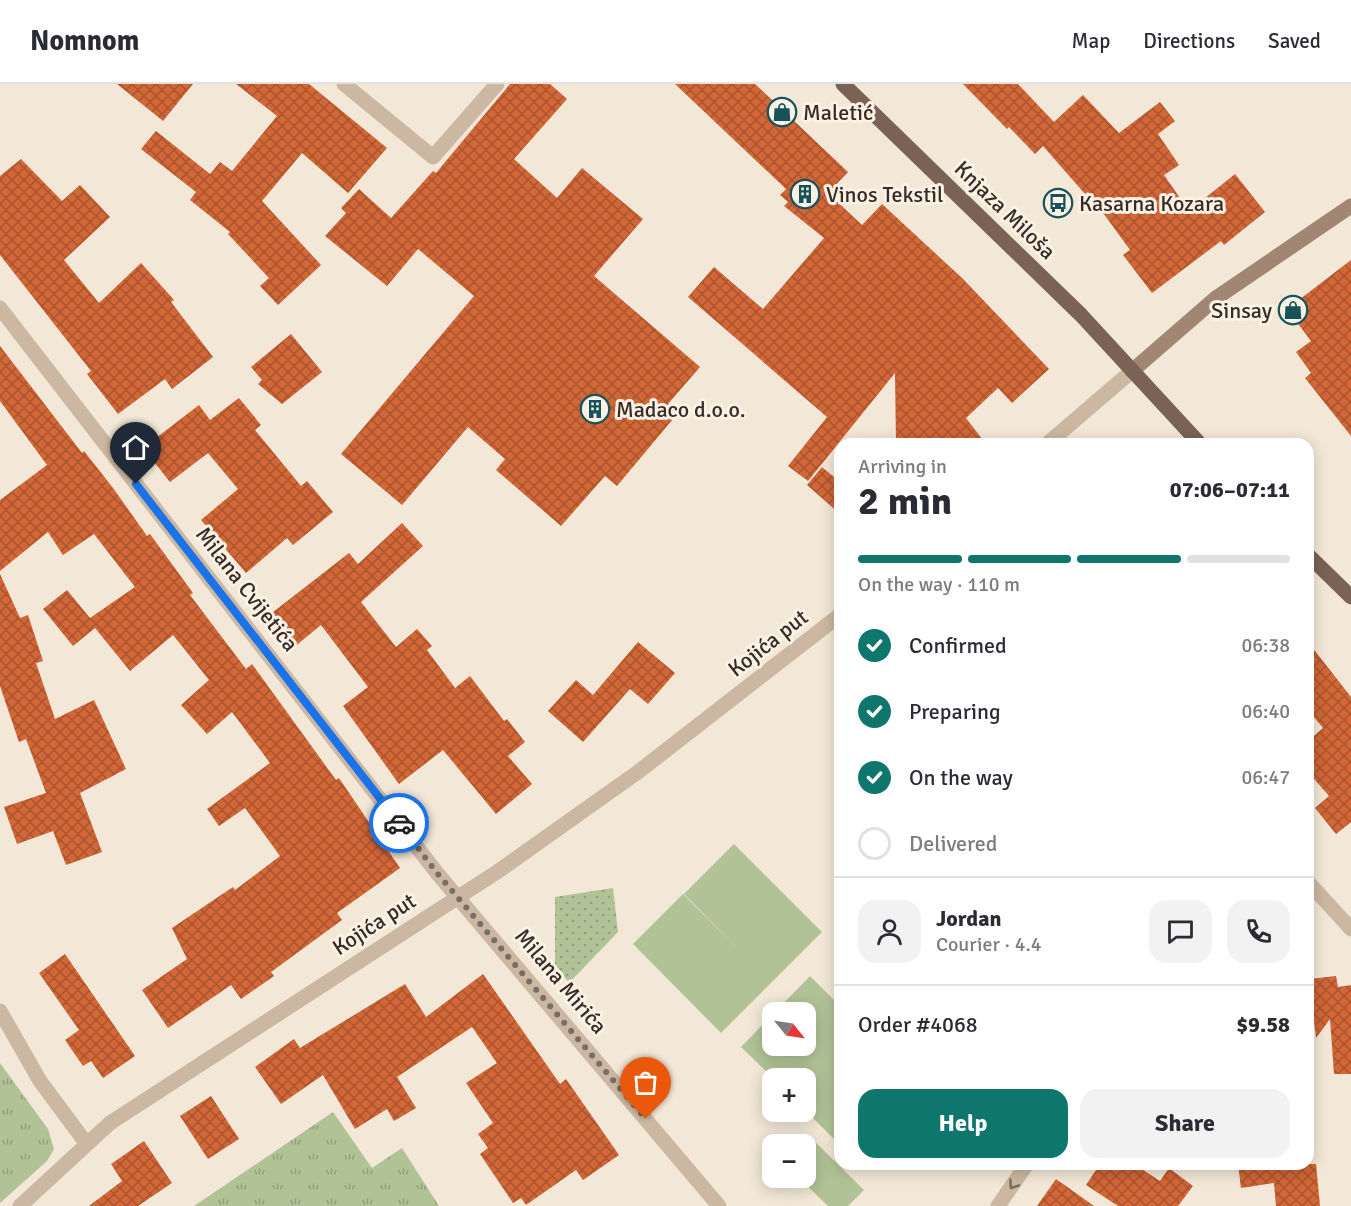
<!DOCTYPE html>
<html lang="en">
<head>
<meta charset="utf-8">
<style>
  :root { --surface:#fff; --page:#f2f2f3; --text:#2b2b33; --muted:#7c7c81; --line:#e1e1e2; --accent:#0f766e }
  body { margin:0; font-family:Signika,sans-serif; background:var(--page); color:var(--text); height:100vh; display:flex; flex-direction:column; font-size:22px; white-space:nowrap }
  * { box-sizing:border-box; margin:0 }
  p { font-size:20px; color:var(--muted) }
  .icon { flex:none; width:33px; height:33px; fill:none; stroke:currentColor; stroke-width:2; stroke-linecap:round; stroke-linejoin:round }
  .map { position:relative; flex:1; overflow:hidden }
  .side { position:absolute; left:834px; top:354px; width:480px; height:732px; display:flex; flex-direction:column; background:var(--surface); border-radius:18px; box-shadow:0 3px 15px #0003 }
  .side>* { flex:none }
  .needle { width:39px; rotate:120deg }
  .tools { position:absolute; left:762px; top:918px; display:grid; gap:12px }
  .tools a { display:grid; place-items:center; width:54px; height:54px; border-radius:12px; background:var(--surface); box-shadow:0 3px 15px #0003; font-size:30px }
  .pin { position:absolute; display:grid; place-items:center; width:51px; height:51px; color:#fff; margin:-62px -26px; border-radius:50% 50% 50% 0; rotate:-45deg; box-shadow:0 0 6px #0007 }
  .pin .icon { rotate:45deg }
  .courier { position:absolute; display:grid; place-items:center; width:60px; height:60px; margin:-30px; border:4px solid #1a73e8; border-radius:50%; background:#fff; color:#222; box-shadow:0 2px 8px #0007 }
  .head em { font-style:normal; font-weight:700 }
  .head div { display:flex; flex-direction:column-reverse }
  .head { display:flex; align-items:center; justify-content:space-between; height:102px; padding:0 24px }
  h1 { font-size:39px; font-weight:700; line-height:45px }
  .bar { display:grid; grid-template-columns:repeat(4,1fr); gap:9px 6px; align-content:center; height:72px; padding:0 24px }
  .bar i { height:8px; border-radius:4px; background:var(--line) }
  .bar .on { background:var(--accent) }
  .bar p { grid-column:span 4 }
  .line { display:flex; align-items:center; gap:15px; padding:0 24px; border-top:2px solid var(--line) }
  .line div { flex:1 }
  .round { display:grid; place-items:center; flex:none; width:63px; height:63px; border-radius:18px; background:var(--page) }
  ol { padding:0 24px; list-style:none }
  li { display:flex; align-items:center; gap:18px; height:66px }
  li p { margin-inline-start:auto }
  li .icon { padding:6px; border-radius:50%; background:var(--accent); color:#fff; stroke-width:4 }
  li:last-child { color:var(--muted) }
  li i { width:33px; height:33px; border:3px solid var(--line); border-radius:50% }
  .primary-button { display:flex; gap:12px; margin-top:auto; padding:12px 24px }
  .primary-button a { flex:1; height:69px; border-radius:18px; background:var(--accent); color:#fff; font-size:24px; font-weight:700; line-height:69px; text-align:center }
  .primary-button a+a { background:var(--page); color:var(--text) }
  header { display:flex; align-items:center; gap:36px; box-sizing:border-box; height:84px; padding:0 30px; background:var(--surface); border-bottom:2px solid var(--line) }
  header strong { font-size:28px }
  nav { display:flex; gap:33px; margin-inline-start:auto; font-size:21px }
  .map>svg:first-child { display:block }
  .grass { fill:url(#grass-tufts) }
  .park { fill:url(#park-dots) }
  .garden { fill:#b1c396 }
  .building { fill:url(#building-cross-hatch) }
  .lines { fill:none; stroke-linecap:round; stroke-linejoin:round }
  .street { stroke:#ccb8a2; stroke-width:15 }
  .secondary { stroke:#a08673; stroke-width:15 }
  .primary { stroke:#7a6355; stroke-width:15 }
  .oneway { stroke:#7a6b5d }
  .done { stroke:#786e63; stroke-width:6; stroke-dasharray:0 10.8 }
  .route { stroke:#1a73e8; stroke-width:8 }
  .labels { text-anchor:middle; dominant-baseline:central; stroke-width:6; stroke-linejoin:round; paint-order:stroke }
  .poi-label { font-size:22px; fill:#362c25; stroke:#fbf1e4; text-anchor:start }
  .street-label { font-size:22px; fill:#362c25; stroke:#fbf1e4 }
</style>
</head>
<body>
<header>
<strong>Nomnom</strong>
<nav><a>Map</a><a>Directions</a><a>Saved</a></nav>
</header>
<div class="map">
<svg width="1351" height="1122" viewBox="0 0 1351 1122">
  <defs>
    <pattern id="grass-tufts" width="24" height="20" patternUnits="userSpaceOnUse" patternTransform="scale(1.5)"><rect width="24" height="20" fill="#b1c396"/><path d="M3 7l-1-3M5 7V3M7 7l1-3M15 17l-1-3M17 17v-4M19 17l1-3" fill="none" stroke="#919f7a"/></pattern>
    <pattern id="park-dots" width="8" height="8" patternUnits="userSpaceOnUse" patternTransform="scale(1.5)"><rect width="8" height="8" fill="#b1c396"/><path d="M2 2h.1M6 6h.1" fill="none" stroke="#919f7a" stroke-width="1.8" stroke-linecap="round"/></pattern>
    <pattern id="building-cross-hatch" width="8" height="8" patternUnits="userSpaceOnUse" patternTransform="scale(1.5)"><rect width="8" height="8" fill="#d16637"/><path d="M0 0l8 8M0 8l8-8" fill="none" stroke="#aa542e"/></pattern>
  </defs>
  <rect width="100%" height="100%" fill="#f3e8d7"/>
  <!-- grass -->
  <g class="grass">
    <polygon points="0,979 48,1045 54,1065 47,1077 0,1119"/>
    <polygon points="333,1028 372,1084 402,1064 439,1122 194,1122"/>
  </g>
  <!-- park -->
  <polygon class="park" points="613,804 618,848 569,899 555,880 555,813"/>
  <!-- garden -->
  <g class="garden">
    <polygon points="734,760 822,848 721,949 633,860 683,810 740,867 684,810"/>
    <polygon points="810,892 840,922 840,1061 806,1027 806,994 773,994 741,963 772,931 772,962 806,962 806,928 775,928"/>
    <polygon points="812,1055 864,1106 848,1122 828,1122 799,1094 806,1094 806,1062"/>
  </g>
  <!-- building -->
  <g class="building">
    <polygon points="117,0 193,0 163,37"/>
    <polygon points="236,0 309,0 387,64 348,109 302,69 262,117 321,181 278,221 260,202 269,194 228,150 230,148 190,116 196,108 141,65 156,47 210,90 220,78 232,87 277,32"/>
    <polygon points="510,0 550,0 567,15 514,75 557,114 582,84 643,135 594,192 700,283 668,320 678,329 617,402 605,392 561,442 496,386 505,375 468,343 402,421 341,370 474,212 418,165 387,202 325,152 346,129 341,124 359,105 391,134 433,87 436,89"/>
    <polygon points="675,0 755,0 848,88 828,109 862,141 882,120 962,194 1049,285 1012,319 998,304 966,334 986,360 896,360 895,289 808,397 788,382 827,333 688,213 714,183 763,225 824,154 784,122 788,118 780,111 786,105"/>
    <polygon points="963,0 1018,0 1054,38 1083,11 1119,49 1160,18 1175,37 1158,50 1179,81 1164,91 1189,127 1235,90 1265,128 1224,161 1221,157 1152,209 1123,171 1130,166 1088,108 1085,110 1043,62 1035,70 1009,43 1007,45"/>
    <polygon points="21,75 62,117 80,101 110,133 64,176 99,219 141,179 174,216 171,218 213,273 172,305 165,295 118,330 87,290 91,287 0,171 0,92"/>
    <polygon points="1351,176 1351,352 1305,294 1311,289 1296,268 1311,257 1287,225"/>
    <polygon points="291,250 322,288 282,320 258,300 262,296 251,283"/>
    <polygon points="0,262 82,369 84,367 113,404 147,452 150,450 193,509 190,511 246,585 252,580 336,696 339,694 400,784 337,829 342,836 271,888 274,892 241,915 231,901 168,944 142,906 187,875 172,844 233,803 235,806 280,772 245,724 219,742 207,725 270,679 232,628 207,650 181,621 209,596 173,551 130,587 95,544 73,562 43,525 67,506 90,534 135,503 94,450 63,471 48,448 0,487 0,416 47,381 0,317"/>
    <polygon points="239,314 261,341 255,346 301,402 307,397 333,428 293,461 287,454 246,489 201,436 238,405 208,369 170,398 143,364 199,321 210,336"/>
    <polygon points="822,383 840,398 840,430 807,401"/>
    <polygon points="402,439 423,462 361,518 396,563 417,545 432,562 427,566 455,604 470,592 504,637 507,635 525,658 508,672 532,700 496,730 443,666 399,700 343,622 368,603 321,541 293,564 268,532 349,469 358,480"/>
    <polygon points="0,490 20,534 28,531 43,577 36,579 55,635 94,616 126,685 80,709 102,768 66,781 53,747 17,760 4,723 46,709 26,655 19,658 0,602"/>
    <polygon points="638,558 675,589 648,620 630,605 583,658 548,627 576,596 593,611"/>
    <polygon points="1308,558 1351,613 1351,738 1336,750 1315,724 1329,712 1308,688 1308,657 1323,644 1308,626"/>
    <polygon points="65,870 135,972 103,994 91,977 83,982 65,956 79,946 39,889"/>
    <polygon points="483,890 560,1000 566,995 619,1071 583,1096 576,1086 526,1121 521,1114 513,1119 480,1070 488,1064 478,1050 493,1039 466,999 497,979 472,943 397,993 416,1024 394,1037 387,1025 355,1045 323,991 281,1020 255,983 294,955 300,964 405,900 426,933"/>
    <polygon points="1336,892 1338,903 1351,901 1351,990 1334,990 1330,935 1316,954 1309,895"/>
    <polygon points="211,1012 239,1055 208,1075 180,1032"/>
    <polygon points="144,1057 172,1099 138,1122 89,1122 122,1097 111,1080"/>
    <polygon points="1100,1080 1134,1080 1160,1097 1169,1084 1193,1102 1178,1122 1118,1122 1086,1101"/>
    <polygon points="1238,1080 1316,1080 1320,1122 1276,1122 1274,1099 1241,1104"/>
    <polygon points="1056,1095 1094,1122 1037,1122"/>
  </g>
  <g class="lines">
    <!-- street -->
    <g class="street">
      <polyline points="344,0 433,73 497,0"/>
      <polyline points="0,224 437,789 719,1122"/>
      <polyline points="1047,360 1132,287"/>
      <polyline points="1308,798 1351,845"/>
      <polyline points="0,927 40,997 86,1059"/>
      <polyline points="20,1122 110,1039 497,788 638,688 840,531"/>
      <polyline points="998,1122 1027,1080"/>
    </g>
    <!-- secondary -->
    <polyline class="secondary" points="1132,287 1216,214 1351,122"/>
    <!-- primary -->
    <g class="primary">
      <polyline points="843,0 1081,231 1200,360"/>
      <polyline points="1308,471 1351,513"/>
    </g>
  </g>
  <!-- one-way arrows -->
  <defs><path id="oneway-chevron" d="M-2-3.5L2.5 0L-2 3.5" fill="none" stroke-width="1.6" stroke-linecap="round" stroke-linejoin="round" transform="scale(1.5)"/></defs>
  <use class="oneway" href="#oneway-chevron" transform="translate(1013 1101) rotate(124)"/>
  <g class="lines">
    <!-- done -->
    <polyline class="done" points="399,739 437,789 646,1035"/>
    <!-- route -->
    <polyline class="route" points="136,400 399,739"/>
  </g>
  <!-- icons -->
  <defs>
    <g id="shop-ring" transform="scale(1.5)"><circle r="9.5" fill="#fbf1e4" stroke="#17525b" stroke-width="1.5"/><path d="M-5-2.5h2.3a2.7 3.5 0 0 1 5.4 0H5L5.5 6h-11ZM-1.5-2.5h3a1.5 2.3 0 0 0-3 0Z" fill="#17525b"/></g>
    <g id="building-ring" transform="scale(1.5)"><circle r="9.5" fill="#fbf1e4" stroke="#17525b" stroke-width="1.5"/><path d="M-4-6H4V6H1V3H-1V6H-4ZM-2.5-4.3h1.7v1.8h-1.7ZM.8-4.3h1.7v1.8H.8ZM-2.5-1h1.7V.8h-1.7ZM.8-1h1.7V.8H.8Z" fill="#17525b"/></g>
    <g id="bus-ring" transform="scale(1.5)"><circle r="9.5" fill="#fbf1e4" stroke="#17525b" stroke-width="1.5"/><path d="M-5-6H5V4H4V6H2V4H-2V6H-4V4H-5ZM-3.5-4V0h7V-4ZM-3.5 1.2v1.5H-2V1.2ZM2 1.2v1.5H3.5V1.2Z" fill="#17525b"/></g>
  </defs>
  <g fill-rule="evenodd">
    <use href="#shop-ring" x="782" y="28"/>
    <use href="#building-ring" x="805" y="110"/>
    <use href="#bus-ring" x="1058" y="119"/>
    <use href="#shop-ring" x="1293" y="226"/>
    <use href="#building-ring" x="595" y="325"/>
  </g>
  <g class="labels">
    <!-- poi labels -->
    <g class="poi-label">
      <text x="803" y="28">Maletić</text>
      <text x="826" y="110">Vinos Tekstil</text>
      <text x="1079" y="119">Kasarna Kozara</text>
      <text x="1272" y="226" text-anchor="end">Sinsay</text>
      <text x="616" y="325">Madaco d.o.o.</text>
    </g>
    <!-- street labels -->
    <g class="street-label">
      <text transform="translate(1005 126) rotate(44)">Knjaza Miloša</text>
      <text transform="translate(247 505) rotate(52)">Milana Cvijetića</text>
      <text transform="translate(768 559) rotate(-38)">Kojića put</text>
      <text transform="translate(374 840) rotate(-33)">Kojića put</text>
      <text transform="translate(561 897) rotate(50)">Milana Mirića</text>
    </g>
  </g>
</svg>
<div class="tools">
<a><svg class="needle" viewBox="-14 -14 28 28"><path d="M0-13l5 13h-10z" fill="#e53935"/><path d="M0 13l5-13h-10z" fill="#7c7c81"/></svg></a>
<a>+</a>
<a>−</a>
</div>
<div class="pin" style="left:646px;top:1035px;background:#ea580c"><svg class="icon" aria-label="bag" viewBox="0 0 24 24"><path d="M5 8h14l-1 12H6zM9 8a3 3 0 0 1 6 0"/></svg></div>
<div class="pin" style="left:136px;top:400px;background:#1f2937"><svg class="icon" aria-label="home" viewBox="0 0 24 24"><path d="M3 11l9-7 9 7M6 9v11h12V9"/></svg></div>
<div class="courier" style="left:399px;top:739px"><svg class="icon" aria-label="car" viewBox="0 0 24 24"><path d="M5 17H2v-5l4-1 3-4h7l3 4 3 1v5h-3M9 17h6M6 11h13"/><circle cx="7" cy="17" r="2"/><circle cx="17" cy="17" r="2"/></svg></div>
<section class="side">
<div class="head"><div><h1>2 min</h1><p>Arriving in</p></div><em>07:06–07:11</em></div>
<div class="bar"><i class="on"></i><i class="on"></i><i class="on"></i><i></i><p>On the way · 110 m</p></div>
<ol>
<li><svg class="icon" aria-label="check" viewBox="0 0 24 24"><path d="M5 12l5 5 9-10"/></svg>Confirmed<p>06:38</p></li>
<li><svg class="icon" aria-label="check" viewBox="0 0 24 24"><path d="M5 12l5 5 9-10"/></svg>Preparing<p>06:40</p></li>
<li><svg class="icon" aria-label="check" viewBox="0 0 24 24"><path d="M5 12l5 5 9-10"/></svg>On the way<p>06:47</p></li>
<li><i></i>Delivered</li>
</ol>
<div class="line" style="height:108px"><a class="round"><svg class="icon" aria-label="person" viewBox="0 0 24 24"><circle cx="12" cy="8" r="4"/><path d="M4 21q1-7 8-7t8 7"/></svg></a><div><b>Jordan</b><p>Courier · 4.4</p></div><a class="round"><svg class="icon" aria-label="chat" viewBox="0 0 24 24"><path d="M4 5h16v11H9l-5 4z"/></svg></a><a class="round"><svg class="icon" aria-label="phone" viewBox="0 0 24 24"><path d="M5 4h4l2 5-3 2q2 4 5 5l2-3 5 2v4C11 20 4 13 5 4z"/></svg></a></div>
<div class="line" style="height:78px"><div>Order #4068</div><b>$9.58</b></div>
<div class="primary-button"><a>Help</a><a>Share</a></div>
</section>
</div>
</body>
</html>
